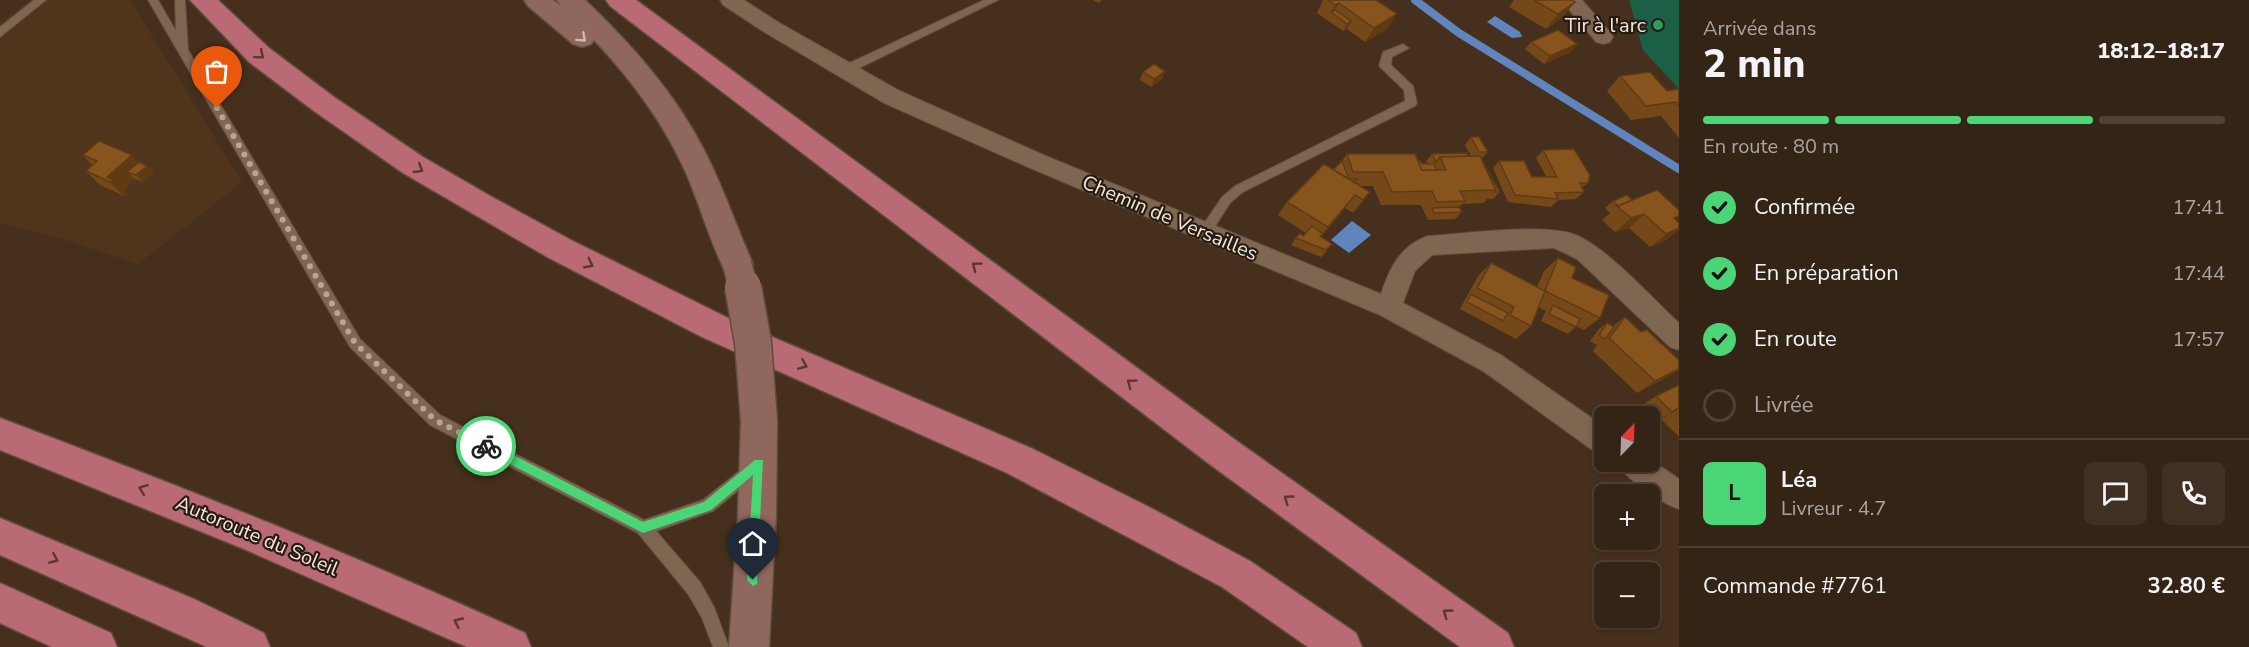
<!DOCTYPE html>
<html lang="fr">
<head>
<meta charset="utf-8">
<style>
  :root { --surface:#342416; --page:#3f3023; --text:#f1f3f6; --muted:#a9a4a1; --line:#4e4135; --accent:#4ad677 }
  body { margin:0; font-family:"Nunito Sans",sans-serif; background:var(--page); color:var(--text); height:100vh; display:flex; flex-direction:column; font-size:22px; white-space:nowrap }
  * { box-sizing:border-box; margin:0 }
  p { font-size:20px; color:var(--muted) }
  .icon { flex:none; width:33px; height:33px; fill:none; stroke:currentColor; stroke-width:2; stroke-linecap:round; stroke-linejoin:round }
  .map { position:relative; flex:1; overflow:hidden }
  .details { display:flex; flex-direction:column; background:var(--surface); width:570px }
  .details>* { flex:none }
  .needle { width:39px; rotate:23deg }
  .controls { position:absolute; left:1594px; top:406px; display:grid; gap:12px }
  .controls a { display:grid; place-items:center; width:66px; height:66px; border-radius:9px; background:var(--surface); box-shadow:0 3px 9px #0003,0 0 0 2px var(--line); font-size:30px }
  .pin { position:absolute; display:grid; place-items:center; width:51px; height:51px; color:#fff; margin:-62px -26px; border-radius:50% 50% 50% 0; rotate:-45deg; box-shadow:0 0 6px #0007 }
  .pin .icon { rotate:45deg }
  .courier { position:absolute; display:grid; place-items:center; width:60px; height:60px; margin:-30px; border:4px solid #4ad677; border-radius:50%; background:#fff; color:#222; box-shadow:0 2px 8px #0007 }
  .headline em { font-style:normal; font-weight:800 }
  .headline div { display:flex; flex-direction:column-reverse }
  .headline { display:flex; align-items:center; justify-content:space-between; height:102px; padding:0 24px }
  h1 { font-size:39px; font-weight:800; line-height:45px }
  .bar { display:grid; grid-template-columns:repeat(4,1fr); gap:9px 6px; align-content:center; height:72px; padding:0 24px }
  .bar i { height:8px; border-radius:4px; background:var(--line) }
  .bar .active { background:var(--accent) }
  .bar p { grid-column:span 4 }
  .line { display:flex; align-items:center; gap:15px; padding:0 24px; border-top:2px solid var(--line) }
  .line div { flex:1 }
  .round { display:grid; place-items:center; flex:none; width:63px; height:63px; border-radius:9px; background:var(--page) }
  ol { padding:0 24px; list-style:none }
  li { display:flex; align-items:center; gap:18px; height:66px }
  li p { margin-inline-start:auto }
  li .icon { padding:6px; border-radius:50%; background:var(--accent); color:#111; stroke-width:4 }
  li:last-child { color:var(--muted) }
  li i { width:33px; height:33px; border:3px solid var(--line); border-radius:50% }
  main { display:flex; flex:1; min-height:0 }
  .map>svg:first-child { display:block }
  .built { fill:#50351c }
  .green { fill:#1a5f46 }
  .water { fill:#6085be }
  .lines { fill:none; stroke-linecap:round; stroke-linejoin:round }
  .stream { stroke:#6085be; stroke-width:8 }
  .lane-casing { stroke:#604d3c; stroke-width:2 }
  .street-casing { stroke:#604d3c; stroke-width:2 }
  .secondary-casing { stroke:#604d3c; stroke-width:3 }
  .highway-casing { stroke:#604d3c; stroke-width:3 }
  .lane { fill:#7e6651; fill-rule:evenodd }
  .street { fill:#7e6651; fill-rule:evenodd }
  .secondary { fill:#90675c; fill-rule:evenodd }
  .highway { fill:#b96a74; fill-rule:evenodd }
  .secondary-bridge-far1-casing { stroke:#604d3c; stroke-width:31; stroke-linecap:butt }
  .secondary-bridge-casing { stroke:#604d3c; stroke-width:39; stroke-linecap:butt }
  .secondary-bridge-far1 { stroke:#90675c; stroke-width:28 }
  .secondary-bridge { stroke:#90675c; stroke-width:36 }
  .wall { fill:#754819 }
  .shaded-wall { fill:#5f3b14 }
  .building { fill:#88541d; stroke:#5f3b14; stroke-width:1.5 }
  .oneway { stroke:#d1b9ad }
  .oneway2 { stroke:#593734 }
  .route { fill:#4ad677 }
  .done { stroke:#b7a697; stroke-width:6; stroke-dasharray:0 10.8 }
  .leisure-dot { fill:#2e9e5b; stroke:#251b12; stroke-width:2 }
  .labels { text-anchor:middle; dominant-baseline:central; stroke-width:4.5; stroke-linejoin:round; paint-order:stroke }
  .poi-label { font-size:20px; fill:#f4e5d9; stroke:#251b12; text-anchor:end }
  .street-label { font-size:20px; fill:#f4e5d9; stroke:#251b12 }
</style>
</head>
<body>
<main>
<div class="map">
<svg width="1679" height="647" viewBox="0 0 1679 647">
  <rect width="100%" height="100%" fill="#46301d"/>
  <!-- built -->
  <polygon class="built" points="31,0 130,0 242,182 138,264 66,240 0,223 0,22"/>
  <!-- green -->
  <polygon class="green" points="1629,0 1679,0 1679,89 1643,50"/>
  <!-- water -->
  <g class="water">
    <polygon points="1495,16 1520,32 1522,37 1512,38 1487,22"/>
    <polygon points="1352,221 1371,235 1349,253 1331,240"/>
  </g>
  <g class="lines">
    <!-- stream -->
    <polyline class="stream" points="1415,0 1459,33 1679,169"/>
    <!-- lane casing -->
    <g class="lane-casing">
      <g id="lane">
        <polygon points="34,0 46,0 0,37 0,27"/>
        <polygon points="148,0 158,0 176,31 175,0 185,0 188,50 360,339 440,415 644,520 703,500 748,464 753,462 758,464 760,469 758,474 713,511 656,531 700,582 714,607 729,647 713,647 702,618 688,594 638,533 430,425 350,347"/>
        <polygon points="984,0 998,0 849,73 845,74 839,70 841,67"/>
        <polygon points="1403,44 1409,48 1392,57 1391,65 1413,86 1417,103 1415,106 1243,192 1230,203 1209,236 1201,236 1199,232 1201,228 1222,197 1235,186 1405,101 1404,90 1379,66 1383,52"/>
      </g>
    </g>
    <!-- street casing -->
    <g class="street-casing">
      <g id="street">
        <path d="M720 0H744L778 22 900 91 1046 156 1381 294C1390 267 1400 246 1428 236 1464 234 1549 222 1578 236 1609 250 1652 298 1679 323V350L1670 347 1577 259 1554 248 1432 255 1415 271 1403 303 1501 355 1605 427V456L1595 452 1483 371 1380 315 1030 168 884 103 764 32 723 5Z"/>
        <polygon points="1561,0 1582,0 1610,32 1613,37 1610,42 1603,44 1596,42"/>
        <path d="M1650 459 1679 479V509C1661 503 1625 479 1617 462H1650Z"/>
      </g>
    </g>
    <!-- secondary casing -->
    <g class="secondary-casing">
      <g id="secondary">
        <path d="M524 0H553L561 6 557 0H585C631 44 675 93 704 150 723 187 736 226 753 264L748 273 737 277 726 273C710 242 701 208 687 175 665 125 632 80 594 40L591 44 582 47 573 44 528 6Z"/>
        <polygon points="759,405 771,410 777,421 776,514 769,647 729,647 738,514 741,421 747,410"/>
      </g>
    </g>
    <!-- highway casing -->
    <g class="highway-casing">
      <g id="highway">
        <polygon points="190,0 218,0 269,48 334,97 423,157 492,197 571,240 726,317 1033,449 1149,507 1250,561 1356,633 1362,647 1308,647 1222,587 1007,473 702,337 549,258 403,173 314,111 249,62"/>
        <polygon points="606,0 636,0 1234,439 1508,633 1514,647 1460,647 1208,463 610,6"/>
        <path d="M0 418C177 485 353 554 525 633L531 647H467L244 549 0 450Z"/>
        <polygon points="0,518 194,599 264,633 270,647 207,647 0,555"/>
        <polygon points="0,583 111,633 117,647 52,647 0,623"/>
      </g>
    </g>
    <!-- lane -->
    <use href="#lane" class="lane"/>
    <!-- street -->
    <use href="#street" class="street"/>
    <!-- secondary -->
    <use href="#secondary" class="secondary"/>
    <!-- highway -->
    <use href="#highway" class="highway"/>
    <!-- secondary-bridge-far1 casing -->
    <g class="secondary-bridge-far1-casing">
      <polyline id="secondary-bridge-far1" points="737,264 744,289"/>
    </g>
    <!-- secondary-bridge casing -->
    <g class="secondary-bridge-casing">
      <polyline id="secondary-bridge" points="743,287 753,342 759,421"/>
    </g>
    <!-- secondary-bridge-far1 -->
    <use href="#secondary-bridge-far1" class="secondary-bridge-far1"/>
    <!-- secondary-bridge -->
    <use href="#secondary-bridge" class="secondary-bridge"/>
  </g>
  <!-- wall -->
  <g class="wall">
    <polygon points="1093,0 1102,0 1099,3"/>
    <polygon points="1323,0 1376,0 1387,29 1365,42 1347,29 1343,31 1317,13"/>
    <polygon points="1514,0 1572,0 1563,17 1546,29 1509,7"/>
    <polygon points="1531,42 1577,44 1571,52 1544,64 1525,49"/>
    <polygon points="1165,71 1162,79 1151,87 1140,80 1143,72"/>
    <polygon points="1620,76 1667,91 1679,89 1679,138 1661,116 1631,120 1607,91"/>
    <polygon points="1471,137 1488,152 1481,159 1500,192 1493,199 1487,199 1484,203 1462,204 1459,207 1462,212 1455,219 1428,220 1421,205 1381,205 1373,186 1360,186 1370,192 1353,213 1345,208 1321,237 1327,251 1321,257 1291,245 1296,238 1303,236 1306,233 1278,215 1287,202 1333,170 1342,161 1347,154 1418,161 1422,164 1428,164 1426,161 1432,154 1471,156 1465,145"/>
    <polygon points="1543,150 1588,183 1582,188 1584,192 1576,199 1558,200 1551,207 1508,202 1493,168 1499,161 1532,177 1547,178 1536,158"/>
    <polygon points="83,155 139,162 147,166 154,173 143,182 135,179 123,190 127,193 124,196 100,185 86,171 92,165"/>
    <polygon points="1632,200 1679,222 1666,240 1650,247 1629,228 1615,232 1602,220 1610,213 1605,208 1613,201"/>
    <polygon points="1558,258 1600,318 1584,330 1576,326 1568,334 1541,321 1546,311 1538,307 1531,326 1516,339 1460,309 1478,276 1491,263 1537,287 1544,271"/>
    <polygon points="1625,317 1641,332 1679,360 1679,370 1667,377 1637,393 1593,351 1597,345 1590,341 1599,329 1607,323 1613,326"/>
    <polygon points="1679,385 1679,437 1661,419 1653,423 1650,419 1650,417 1648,417 1638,408 1656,396"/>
  </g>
  <!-- shaded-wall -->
  <g class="shaded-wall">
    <polygon points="1575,2 1563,17 1546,29 1558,14"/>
    <polygon points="1339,3 1333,13 1331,12 1335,5"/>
    <polygon points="1397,14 1387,29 1365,42 1374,28"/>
    <polygon points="1351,21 1347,29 1343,31 1347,24"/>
    <polygon points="1577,44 1571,52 1544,64 1550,56"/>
    <polygon points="1165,71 1162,79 1151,87 1154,79"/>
    <polygon points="132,155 144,168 147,166 154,173 143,182 136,175 127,172 135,179 123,190 127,193 124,196 110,182 107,177"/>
    <polygon points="1370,192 1360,206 1353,213 1363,200"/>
    <polygon points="1355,195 1345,208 1318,241 1320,236"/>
    <polygon points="1644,214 1629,228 1615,232 1631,218"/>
    <polygon points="1679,228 1679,230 1666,240 1650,247 1666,234"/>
    <polygon points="1679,369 1667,377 1637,393 1655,381"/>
    <polygon points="1679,409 1661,419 1653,423 1672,412"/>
  </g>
  <!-- building -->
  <g class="building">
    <polygon points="1328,0 1376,0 1397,14 1374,28 1339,3 1335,5"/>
    <polygon points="1534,0 1572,0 1575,2 1558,14"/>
    <polygon points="1335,10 1351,21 1347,24 1331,12"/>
    <polygon points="1558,30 1577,44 1550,56 1531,42"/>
    <polygon points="1154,64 1165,71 1154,79 1143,72"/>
    <polygon points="1650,72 1667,91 1679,89 1679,106 1676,102 1646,106 1620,76"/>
    <polygon points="1471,137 1479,137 1488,152 1479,152"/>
    <polygon points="99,141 132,155 107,177 113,180 110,182 86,171 97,161 83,155"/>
    <polygon points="1574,149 1590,175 1588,183 1580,183 1584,192 1555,193 1558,199 1515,195 1499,161 1524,161 1532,177 1557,177 1543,150"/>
    <polygon points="1467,153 1468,156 1440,157 1436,162 1432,154"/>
    <polygon points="1347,154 1415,154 1422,170 1446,170 1440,157 1480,156 1496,190 1460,191 1465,201 1437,202 1432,191 1392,192 1383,172 1353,172"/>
    <polygon points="1342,161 1349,179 1357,179 1354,182 1333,170"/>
    <polygon points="1418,161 1420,161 1422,164 1434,164 1437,170 1422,170"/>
    <polygon points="139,162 147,166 136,175 127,172"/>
    <polygon points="1324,164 1370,192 1363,200 1355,195 1328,227 1287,202"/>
    <polygon points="1484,165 1500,192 1494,192 1496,190"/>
    <polygon points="1657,190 1679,210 1679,216 1674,218 1679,223 1679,228 1666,234 1644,214 1631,218 1617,206"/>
    <polygon points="1627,195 1632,200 1618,206 1613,201"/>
    <polygon points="1459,207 1462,212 1434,213 1432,208"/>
    <polygon points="1312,226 1323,234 1320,236 1332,244 1326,250 1296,238 1300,233 1303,236"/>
    <polygon points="1558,258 1576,267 1572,278 1609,295 1600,318 1545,291"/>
    <polygon points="1491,263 1545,291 1531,326 1510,315 1514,307 1477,288"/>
    <polygon points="1471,294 1508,313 1503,321 1467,302"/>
    <polygon points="1553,305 1580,319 1576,327 1549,314"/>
    <polygon points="1625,317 1641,332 1647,330 1679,360 1679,369 1655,381 1609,338"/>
    <polygon points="1607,323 1614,327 1605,339 1599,335"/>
    <polygon points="1679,385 1679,408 1672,412 1656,396"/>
  </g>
  <!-- one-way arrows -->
  <defs><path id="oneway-chevron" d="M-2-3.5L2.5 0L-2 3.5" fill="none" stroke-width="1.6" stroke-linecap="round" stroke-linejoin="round" transform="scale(1.5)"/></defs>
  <use class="oneway" href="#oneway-chevron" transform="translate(582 38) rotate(42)"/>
  <g class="oneway2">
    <use href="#oneway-chevron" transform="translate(260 55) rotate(40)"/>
    <use href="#oneway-chevron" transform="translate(419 169) rotate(31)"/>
    <use href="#oneway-chevron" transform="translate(589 264) rotate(27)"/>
    <use href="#oneway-chevron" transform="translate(976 266) rotate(-143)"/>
    <use href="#oneway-chevron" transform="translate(803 365) rotate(23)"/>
    <use href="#oneway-chevron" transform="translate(1131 383) rotate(-143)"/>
    <use href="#oneway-chevron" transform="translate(143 489) rotate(-159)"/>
    <use href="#oneway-chevron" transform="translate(1288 499) rotate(-144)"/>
    <use href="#oneway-chevron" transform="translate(54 559) rotate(23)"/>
    <use href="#oneway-chevron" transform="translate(1447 613) rotate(-144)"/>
    <use href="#oneway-chevron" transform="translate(458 622) rotate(-155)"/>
  </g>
  <!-- route -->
  <polygon class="route" points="486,441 643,522 704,502 755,460 763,460 757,584 753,586 747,580 753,475 711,510 643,533 483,450 481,446"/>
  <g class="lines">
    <!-- done -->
    <polyline class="done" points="217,108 355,343 435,420 486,446"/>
  </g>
  <!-- markers -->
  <circle class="leisure-dot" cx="1658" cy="25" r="6"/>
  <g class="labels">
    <!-- poi labels -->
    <g class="poi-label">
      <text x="1646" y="25">Tir à l'arc</text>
    </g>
    <!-- street labels -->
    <g class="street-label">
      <text transform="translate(1170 218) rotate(23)">Chemin de Versailles</text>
      <text transform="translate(257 536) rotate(23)">Autoroute du Soleil</text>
    </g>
  </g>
</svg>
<div class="controls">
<a><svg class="needle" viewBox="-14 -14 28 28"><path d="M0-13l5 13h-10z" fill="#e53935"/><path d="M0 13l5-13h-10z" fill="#a9a4a1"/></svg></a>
<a>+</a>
<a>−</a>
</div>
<div class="pin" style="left:217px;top:108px;background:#ea580c"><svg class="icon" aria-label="bag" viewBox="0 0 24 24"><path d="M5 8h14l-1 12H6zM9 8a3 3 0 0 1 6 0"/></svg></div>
<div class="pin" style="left:753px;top:580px;background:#1f2937"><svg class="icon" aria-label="home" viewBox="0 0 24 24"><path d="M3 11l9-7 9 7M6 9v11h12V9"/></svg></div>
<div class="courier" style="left:486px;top:446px"><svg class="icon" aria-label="bike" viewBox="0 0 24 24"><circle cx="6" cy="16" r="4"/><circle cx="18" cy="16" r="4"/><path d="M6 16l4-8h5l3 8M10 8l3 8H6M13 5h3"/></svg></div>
</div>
<section class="details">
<div class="headline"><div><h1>2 min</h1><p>Arrivée dans</p></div><em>18:12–18:17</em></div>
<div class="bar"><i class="active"></i><i class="active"></i><i class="active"></i><i></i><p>En route · 80 m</p></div>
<ol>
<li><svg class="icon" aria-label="check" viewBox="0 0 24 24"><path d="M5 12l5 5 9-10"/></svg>Confirmée<p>17:41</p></li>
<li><svg class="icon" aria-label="check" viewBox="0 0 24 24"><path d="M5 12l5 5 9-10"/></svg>En préparation<p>17:44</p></li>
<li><svg class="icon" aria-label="check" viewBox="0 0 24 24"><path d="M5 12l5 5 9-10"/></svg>En route<p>17:57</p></li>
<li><i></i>Livrée</li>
</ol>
<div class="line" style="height:108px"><b class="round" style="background:var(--accent);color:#111">L</b><div><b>Léa</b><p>Livreur · 4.7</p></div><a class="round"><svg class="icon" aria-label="chat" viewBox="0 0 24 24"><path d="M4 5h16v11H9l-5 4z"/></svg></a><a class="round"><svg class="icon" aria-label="phone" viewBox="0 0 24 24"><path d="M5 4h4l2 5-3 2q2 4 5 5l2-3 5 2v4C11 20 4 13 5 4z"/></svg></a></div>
<div class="line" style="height:78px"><div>Commande #7761</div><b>32.80 €</b></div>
</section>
</main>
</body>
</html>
